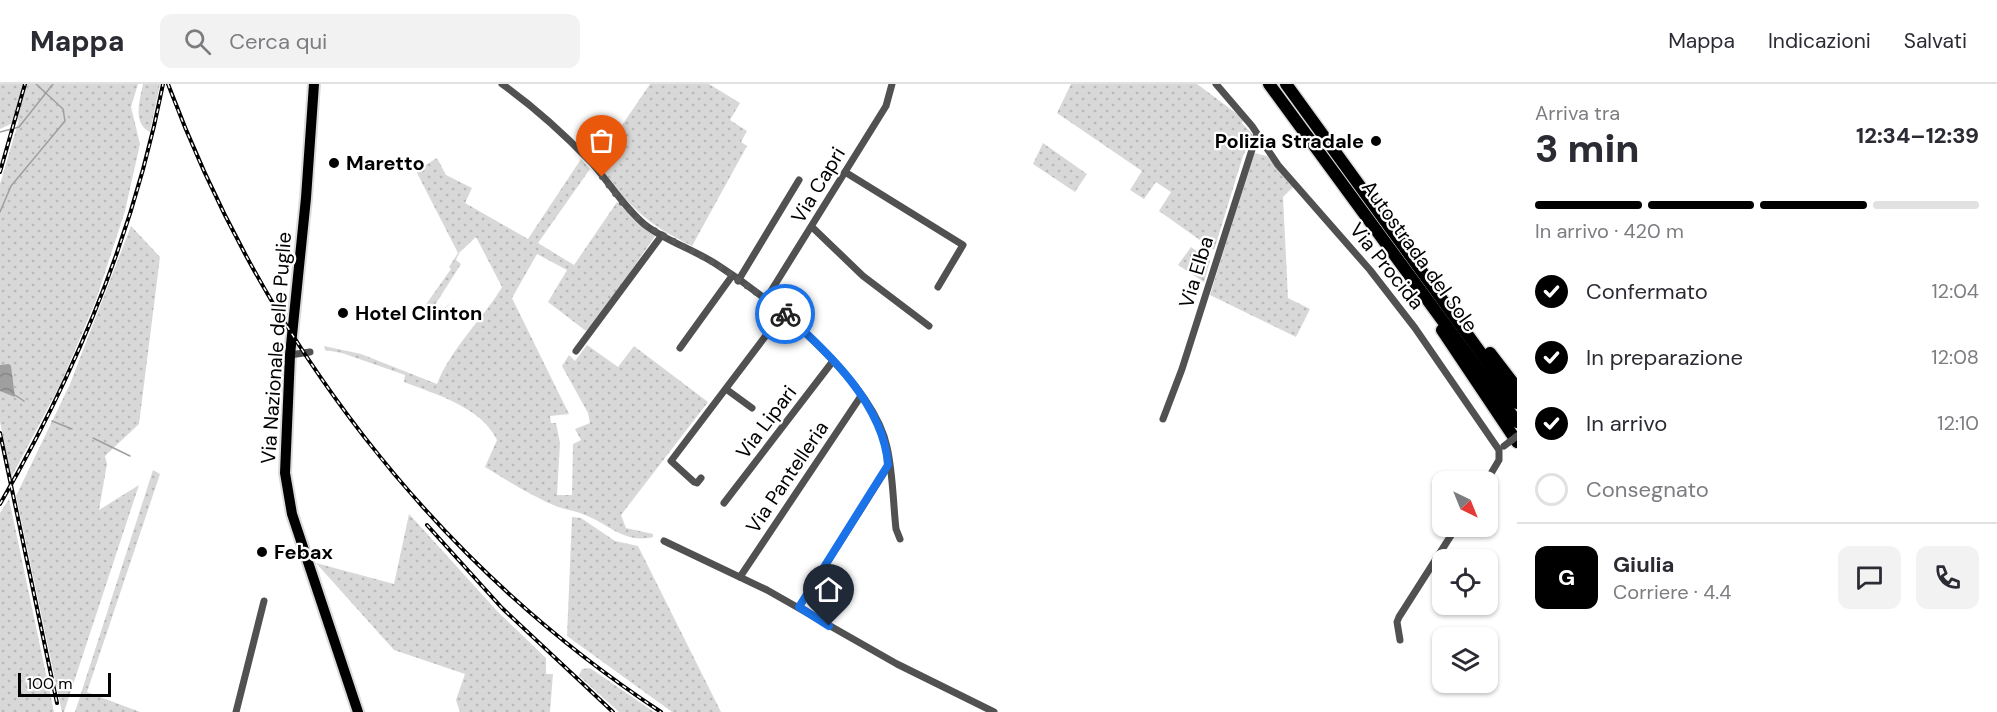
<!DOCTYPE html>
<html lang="it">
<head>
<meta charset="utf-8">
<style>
  :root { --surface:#fff; --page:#f2f2f3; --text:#2b2b33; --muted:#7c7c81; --line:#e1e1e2; --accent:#000 }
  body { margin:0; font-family:"DM Sans",sans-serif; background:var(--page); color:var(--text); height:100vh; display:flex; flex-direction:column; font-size:22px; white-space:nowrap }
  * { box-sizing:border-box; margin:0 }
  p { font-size:20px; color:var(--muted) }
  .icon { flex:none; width:33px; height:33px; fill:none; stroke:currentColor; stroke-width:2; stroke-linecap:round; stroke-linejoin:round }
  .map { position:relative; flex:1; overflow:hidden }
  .sheet { display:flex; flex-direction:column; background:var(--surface); width:480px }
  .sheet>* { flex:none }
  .needle { width:39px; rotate:137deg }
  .tools { position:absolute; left:1432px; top:387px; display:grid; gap:12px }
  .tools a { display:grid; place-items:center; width:66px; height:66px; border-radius:12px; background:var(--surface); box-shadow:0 2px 4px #0004; font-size:30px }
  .scale { position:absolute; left:18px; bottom:15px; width:93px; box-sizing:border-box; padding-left:6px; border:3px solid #000; border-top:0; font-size:16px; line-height:21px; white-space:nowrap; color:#000; -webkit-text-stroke:4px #fff; paint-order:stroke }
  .pin { position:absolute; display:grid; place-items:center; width:51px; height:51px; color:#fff; margin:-62px -26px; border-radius:50% 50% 50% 0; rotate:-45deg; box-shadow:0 0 6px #0007 }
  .pin .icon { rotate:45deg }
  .courier { position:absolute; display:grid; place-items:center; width:60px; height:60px; margin:-30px; border:4px solid #1a73e8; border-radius:50%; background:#fff; color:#222; box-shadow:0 2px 8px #0007 }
  .head em { font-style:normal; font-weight:800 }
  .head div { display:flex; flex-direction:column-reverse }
  .head { display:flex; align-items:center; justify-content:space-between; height:102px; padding:0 18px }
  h1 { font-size:39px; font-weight:800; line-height:45px }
  .bar { display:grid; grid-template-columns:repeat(4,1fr); gap:9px 6px; align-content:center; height:72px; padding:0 18px }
  .bar i { height:8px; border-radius:4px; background:var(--line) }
  .bar .active { background:var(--accent) }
  .bar p { grid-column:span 4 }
  .line { display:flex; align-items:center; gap:15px; padding:0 18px; border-top:2px solid var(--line) }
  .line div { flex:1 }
  .round { display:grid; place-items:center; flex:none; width:63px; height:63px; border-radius:12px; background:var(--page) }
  ol { padding:0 18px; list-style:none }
  li { display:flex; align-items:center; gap:18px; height:66px }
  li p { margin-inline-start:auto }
  li .icon { padding:6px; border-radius:50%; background:var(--accent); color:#fff; stroke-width:4 }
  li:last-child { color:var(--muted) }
  li i { width:33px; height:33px; border:3px solid var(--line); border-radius:50% }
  header { display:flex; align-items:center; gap:36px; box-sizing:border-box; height:84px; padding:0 30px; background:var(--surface); border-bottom:2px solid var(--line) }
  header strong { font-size:28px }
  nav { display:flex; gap:33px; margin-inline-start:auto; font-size:21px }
  .search { width:420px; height:54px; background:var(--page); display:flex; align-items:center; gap:15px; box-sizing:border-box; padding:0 21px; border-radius:12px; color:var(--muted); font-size:22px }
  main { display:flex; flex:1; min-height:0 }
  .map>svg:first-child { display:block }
  .grass { fill:url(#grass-dots) }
  .water { fill:url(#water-waves) }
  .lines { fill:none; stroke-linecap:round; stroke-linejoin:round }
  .stream { stroke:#9f9f9f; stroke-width:1.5 }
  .primary-casing { stroke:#dbdbdb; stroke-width:14 }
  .motorway-casing { stroke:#dbdbdb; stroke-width:15 }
  .minor { stroke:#515151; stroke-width:7 }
  .primary { stroke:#000; stroke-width:10 }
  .motorway { stroke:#000; stroke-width:12 }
  .rail-casing { stroke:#000; stroke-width:4 }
  .rail { stroke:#fff; stroke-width:1.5; stroke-dasharray:4.5; stroke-linecap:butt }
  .minor-bridge { stroke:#515151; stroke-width:7 }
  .done { stroke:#595959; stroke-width:6; stroke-dasharray:0 10.8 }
  .route { stroke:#1a73e8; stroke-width:8 }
  .poi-dot { fill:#000; stroke:#fff; stroke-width:2 }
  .labels { text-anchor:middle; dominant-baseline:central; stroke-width:4.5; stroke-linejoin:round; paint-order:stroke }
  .poi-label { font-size:20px; font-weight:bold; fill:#000; stroke:#fff; text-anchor:start }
  .street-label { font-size:20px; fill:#000; stroke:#fff }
</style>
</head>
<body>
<header>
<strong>Mappa</strong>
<div class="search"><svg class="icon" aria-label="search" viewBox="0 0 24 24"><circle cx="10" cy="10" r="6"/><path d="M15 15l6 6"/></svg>Cerca qui</div>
<nav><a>Mappa</a><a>Indicazioni</a><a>Salvati</a></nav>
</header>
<main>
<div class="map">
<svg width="1517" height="628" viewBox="0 0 1517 628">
  <defs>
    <pattern id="grass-dots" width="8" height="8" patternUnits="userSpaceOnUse" patternTransform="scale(1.5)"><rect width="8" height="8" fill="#d8d8d8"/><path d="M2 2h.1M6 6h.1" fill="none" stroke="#b8b8b8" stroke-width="1.8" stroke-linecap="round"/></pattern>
    <pattern id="water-waves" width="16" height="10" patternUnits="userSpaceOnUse" patternTransform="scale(1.5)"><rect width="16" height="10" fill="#9f9f9f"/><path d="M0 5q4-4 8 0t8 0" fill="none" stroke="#878787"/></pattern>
  </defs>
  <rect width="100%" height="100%" fill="#fff"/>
  <!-- grass -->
  <g class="grass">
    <polygon points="0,0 138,0 131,23 140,60 125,127 96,216 62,297 11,394 0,338 0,100 19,36 0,45"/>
    <path d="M143 0H160L150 48C132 39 140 16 143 0Z"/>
    <path d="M650 0H709L740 19 730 36 747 47 741 58 747 62 692 162C645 139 627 121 597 78Z"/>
    <polygon points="1071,0 1197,0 1244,35 1242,39 1253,51 1243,72 1214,166 1159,127 1171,108 1156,98 1144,115 1130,106 1142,87 1057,29"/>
    <polygon points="1043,59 1087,90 1075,108 1033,80"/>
    <polygon points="1254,69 1267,72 1293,103 1283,113 1288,214 1310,225 1296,253 1210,211"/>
    <path d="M437 74 446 91 472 104 465 119 528 155 581 75 590 85 538 159 574 181 617 118 655 152 598 235 586 247 548 218 567 186 537 170 512 214 569 330 550 332 551 339H556L560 359 557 411H572L573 360 581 356 575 345 590 339 588 329 562 282 569 271 575 277 587 261 618 283 634 262 708 318 621 431 626 444 653 450V453C624 460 609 440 585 431 576 427 567 426 558 423 533 413 508 397 485 383L497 356C481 323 437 311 404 298L405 291 342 269 325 266 324 262 361 270 437 300C451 264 483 235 502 203L476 153 459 169 456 176 461 180 435 221 442 226 453 217 434 235 422 226 451 185 449 183 458 169 416 87Z"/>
    <polygon points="131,142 160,173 139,340 105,372 107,380 99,426 139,401 64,628 62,628 16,412 70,300"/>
    <polygon points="1191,163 1210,177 1204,198 1178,181"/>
    <polygon points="153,386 160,390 87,608 140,628 75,628"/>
    <polygon points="9,415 54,628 0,628 0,429"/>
    <polygon points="409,430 498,528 546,574 546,590 553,590 550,628 460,628 456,616 465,590 394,566 316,479 394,500"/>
    <polygon points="572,433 581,434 615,457 638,462 721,628 672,628 567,552"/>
    <polygon points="590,584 654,628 619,628 579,592 582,585"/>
  </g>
  <!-- water -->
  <polygon class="water" points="9,280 11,282 15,313 0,307 0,281"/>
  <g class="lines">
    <!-- stream -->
    <g class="stream">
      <polyline points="0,48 19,43 53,0"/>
      <polyline points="0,128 11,102 65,37 63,25 36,0"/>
      <polyline points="15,311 24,317"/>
      <polyline points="52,337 72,345"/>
      <polyline points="93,354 130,372"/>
    </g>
    <!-- primary casing -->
    <g class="primary-casing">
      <polyline id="primary" points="314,0 306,114 290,271 285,389 292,430 358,628"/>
    </g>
    <!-- motorway casing -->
    <g class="motorway-casing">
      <g id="motorway">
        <polyline points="1269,0 1517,338"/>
        <polyline points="1286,0 1517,319"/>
        <polyline points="1442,246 1517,358"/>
        <polyline points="1490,269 1517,304"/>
      </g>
    </g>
    <!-- minor -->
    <g class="minor">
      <path d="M502 0C534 23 563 49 591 78 609 98 623 122 644 140 665 157 693 165 716 180 771 215 873 297 887 363 893 389 893 418 896 445L900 455"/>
      <polyline points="1216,0 1252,42 1278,81 1370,186 1415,244 1499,366 1499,376 1486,398"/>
      <polyline points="845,88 963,161 938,203"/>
      <polyline points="812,143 863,192 929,242"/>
      <polyline points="738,197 799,96"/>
      <polyline points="766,215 886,22 892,0"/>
      <polyline points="680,264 732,192"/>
      <polyline points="576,267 662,151"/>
      <polyline points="290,271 310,268"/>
      <polyline points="726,305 752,324"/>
      <polyline points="1163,335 1182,285 1257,50"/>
      <polyline points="701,394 697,399 694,398 671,377 783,229"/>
      <polyline points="724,419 833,277"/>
      <polyline points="664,457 767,506 897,580 994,628"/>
      <polyline points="740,493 861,312"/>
      <polyline points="799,523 889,381"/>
      <polyline points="1400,556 1397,538 1399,533 1457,442"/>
      <polyline points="236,628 264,517"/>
    </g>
    <!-- primary -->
    <use href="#primary" class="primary"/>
    <!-- motorway -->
    <use href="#motorway" class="motorway"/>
    <!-- rail casing -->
    <g class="rail-casing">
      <g id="rail">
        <path d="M168 0C264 256 432 477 661 628"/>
        <polyline points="0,88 25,0"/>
        <polyline points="0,349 57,619"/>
        <path d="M0 420C76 289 134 149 163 0"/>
        <polyline points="427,441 502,524 613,628"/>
      </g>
    </g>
    <!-- rail -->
    <use href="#rail" class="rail"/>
    <!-- minor-bridge -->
    <polyline class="minor-bridge" points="1504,362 1517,352"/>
  </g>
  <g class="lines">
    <!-- done -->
    <polyline class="done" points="602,93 622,119 645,141 719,182 785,230"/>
    <!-- route -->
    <path class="route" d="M785 230C828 268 884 321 888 381L799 523 829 542"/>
  </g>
  <!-- markers -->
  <g class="poi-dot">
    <circle cx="1376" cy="57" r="6"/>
    <circle cx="334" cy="79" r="6"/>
    <circle cx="343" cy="229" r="6"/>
    <circle cx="262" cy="468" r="6"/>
  </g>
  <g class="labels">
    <!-- poi labels -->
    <g class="poi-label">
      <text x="1364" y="57" text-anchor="end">Polizia Stradale</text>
      <text x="346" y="79">Maretto</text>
      <text x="355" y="229">Hotel Clinton</text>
      <text x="274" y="468">Febax</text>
    </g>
    <!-- street labels -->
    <g class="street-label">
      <text transform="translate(818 101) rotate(-59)">Via Capri</text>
      <text transform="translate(1420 172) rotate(54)">Autostrada del Sole</text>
      <text transform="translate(1387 182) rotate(51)">Via Procida</text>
      <text transform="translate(1196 188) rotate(-73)">Via Elba</text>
      <text transform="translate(276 264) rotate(-86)">Via Nazionale delle Puglie</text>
      <text transform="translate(766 338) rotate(-53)">Via Lipari</text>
      <text transform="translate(787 393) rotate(-56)">Via Pantelleria</text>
    </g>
  </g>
</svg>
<div class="tools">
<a><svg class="needle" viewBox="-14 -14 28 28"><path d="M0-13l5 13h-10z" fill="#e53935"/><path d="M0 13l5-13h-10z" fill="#7c7c81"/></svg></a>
<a><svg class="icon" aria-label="locate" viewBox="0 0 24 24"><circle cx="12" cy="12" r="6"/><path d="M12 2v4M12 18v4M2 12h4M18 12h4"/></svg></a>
<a><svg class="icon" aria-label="layers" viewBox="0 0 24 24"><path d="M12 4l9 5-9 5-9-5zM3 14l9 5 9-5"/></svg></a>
</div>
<div class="scale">100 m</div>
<div class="pin" style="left:602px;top:93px;background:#ea580c"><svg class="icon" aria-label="bag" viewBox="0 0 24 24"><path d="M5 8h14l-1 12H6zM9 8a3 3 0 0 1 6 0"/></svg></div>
<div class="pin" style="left:829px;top:542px;background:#1f2937"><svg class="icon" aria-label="home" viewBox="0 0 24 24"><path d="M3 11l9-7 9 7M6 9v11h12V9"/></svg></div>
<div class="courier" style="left:785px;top:230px"><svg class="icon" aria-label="bike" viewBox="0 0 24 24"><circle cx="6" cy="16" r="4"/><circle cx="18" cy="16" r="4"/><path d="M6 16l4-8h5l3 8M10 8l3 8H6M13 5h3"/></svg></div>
</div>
<section class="sheet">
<div class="head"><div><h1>3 min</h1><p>Arriva tra</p></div><em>12:34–12:39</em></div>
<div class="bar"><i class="active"></i><i class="active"></i><i class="active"></i><i></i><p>In arrivo · 420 m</p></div>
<ol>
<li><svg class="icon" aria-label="check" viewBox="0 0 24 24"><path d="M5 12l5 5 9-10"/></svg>Confermato<p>12:04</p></li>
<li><svg class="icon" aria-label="check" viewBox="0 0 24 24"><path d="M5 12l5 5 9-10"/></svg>In preparazione<p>12:08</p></li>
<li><svg class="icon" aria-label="check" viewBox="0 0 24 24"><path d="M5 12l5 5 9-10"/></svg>In arrivo<p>12:10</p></li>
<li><i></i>Consegnato</li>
</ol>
<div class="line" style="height:108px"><b class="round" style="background:var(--accent);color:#fff">G</b><div><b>Giulia</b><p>Corriere · 4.4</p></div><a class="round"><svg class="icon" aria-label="chat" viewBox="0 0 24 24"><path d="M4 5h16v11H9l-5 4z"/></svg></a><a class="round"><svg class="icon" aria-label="phone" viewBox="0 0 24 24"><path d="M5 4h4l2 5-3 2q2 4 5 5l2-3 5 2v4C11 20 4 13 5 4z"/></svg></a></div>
</section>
</main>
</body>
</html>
